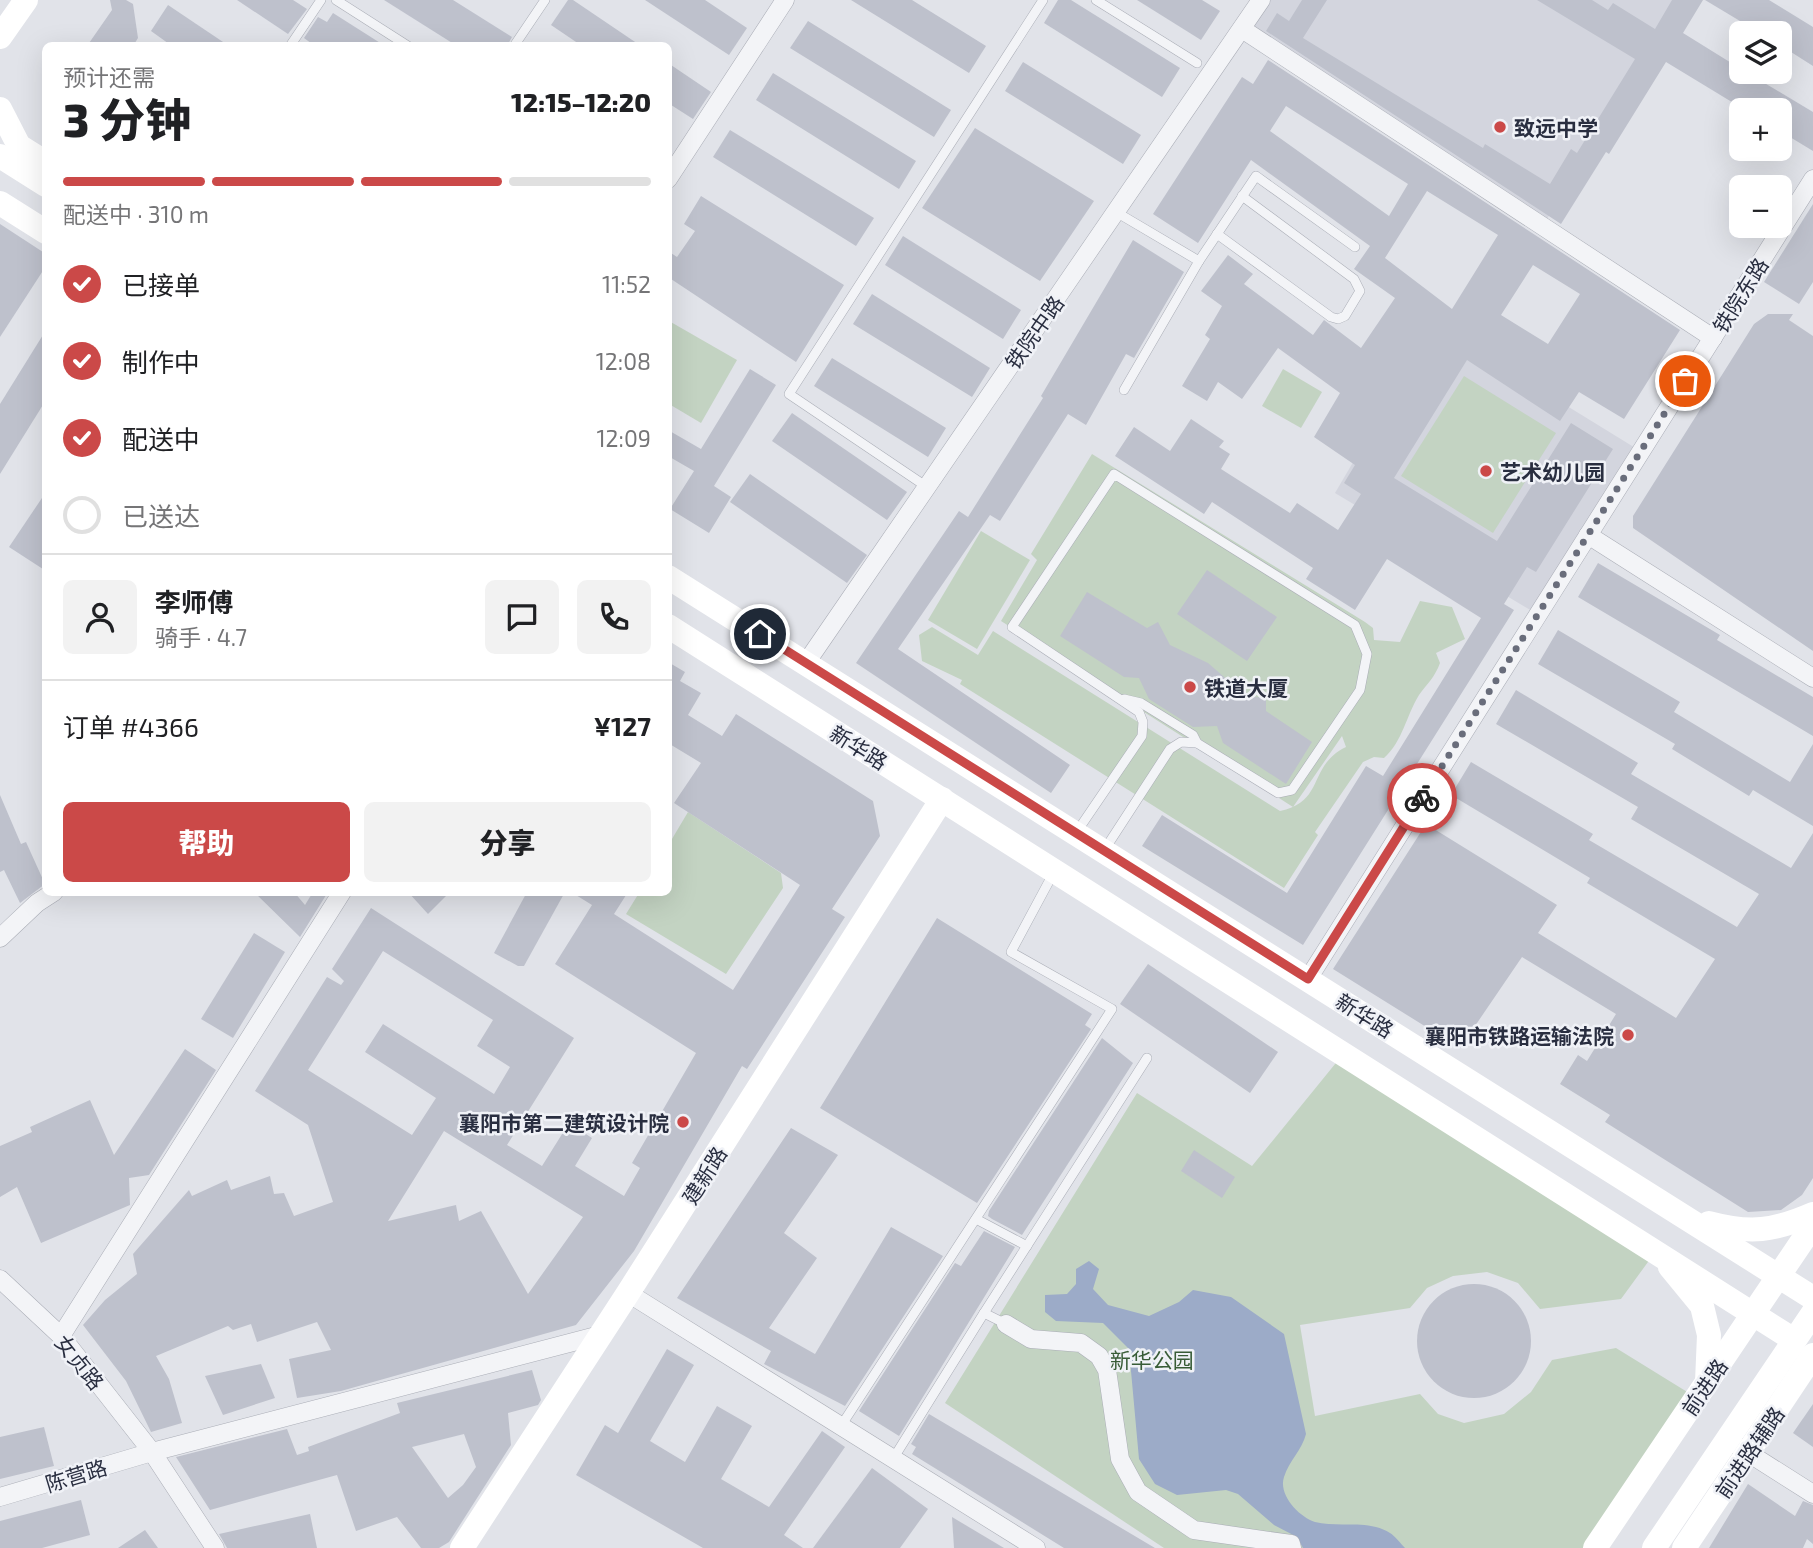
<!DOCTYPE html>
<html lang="zh">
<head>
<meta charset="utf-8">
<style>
  :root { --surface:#fff; --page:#f2f2f2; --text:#202124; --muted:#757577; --line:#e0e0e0; --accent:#cb4948 }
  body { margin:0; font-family:"Exo 2","Noto Sans SC",sans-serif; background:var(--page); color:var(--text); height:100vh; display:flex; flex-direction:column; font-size:26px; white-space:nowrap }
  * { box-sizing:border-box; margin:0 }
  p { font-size:23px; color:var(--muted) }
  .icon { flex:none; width:38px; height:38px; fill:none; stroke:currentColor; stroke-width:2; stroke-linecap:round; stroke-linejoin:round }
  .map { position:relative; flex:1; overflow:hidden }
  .details { position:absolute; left:42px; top:42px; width:630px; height:854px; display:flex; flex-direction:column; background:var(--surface); border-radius:10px; box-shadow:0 7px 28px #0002 }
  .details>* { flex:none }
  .controls { position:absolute; left:1729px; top:21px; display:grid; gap:14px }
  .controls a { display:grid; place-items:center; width:63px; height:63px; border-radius:10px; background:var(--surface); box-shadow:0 7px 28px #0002; font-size:35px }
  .pin { position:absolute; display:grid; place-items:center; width:60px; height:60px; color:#fff; margin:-30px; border:4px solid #fff; border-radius:50%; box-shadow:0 2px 7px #0007 }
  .courier { position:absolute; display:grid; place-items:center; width:70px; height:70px; margin:-35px; border:5px solid #cb4948; border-radius:50%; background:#fff; color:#222; box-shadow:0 2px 9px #0007 }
  .overview em { font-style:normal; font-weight:800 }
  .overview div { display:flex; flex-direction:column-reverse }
  .overview { display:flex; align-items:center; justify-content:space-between; height:119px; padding:0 21px }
  h1 { font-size:46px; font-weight:800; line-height:52px }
  .bar { display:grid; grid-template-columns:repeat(4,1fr); gap:10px 7px; align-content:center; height:84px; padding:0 21px }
  .bar i { height:9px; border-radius:5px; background:var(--line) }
  .bar .active { background:var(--accent) }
  .bar p { grid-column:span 4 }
  .line { display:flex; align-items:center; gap:18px; padding:0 21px; border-top:2px solid var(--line) }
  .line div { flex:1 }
  .round { display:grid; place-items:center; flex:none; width:74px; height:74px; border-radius:10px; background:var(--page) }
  ol { padding:0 21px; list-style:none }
  li { display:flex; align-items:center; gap:21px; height:77px }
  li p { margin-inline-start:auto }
  li .icon { padding:7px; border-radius:50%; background:var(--accent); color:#fff; stroke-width:4 }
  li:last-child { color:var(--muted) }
  li i { width:38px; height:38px; border:4px solid var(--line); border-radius:50% }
  .action { display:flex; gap:14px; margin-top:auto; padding:14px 21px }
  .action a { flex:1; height:80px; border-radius:10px; background:var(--accent); color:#fff; font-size:28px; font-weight:800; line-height:80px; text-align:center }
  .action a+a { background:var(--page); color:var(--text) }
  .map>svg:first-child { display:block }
  .built { fill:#d3d5de }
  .green { fill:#c3d3c2 }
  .water { fill:#9cabc8 }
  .building { fill:#bec1cc; fill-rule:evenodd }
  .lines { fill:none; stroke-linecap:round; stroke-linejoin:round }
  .lane-casing { stroke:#aaadb6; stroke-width:10 }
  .street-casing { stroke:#aaadb6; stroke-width:19 }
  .lane { stroke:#f3f4f7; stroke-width:9 }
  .street { stroke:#f3f4f7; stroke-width:18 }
  .secondary { stroke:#fff; stroke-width:24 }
  .done { stroke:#696d7b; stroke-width:7; stroke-dasharray:0 12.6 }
  .route { stroke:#cb4948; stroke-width:9 }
  .poi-dot { fill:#cb4948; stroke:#f0f2f7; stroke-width:2.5 }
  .labels { text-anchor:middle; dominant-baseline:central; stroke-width:5; stroke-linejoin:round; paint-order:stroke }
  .poi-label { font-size:21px; font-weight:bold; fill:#292e40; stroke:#f0f2f7; text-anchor:start }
  .street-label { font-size:21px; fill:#292e40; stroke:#f0f2f7 }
  .park-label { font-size:21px; fill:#385c37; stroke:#f0f2f7 }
</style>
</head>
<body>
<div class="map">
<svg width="1813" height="1548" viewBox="0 0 1813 1548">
  <rect width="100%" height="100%" fill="#e1e3e9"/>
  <!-- built -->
  <g class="built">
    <polygon points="1261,0 1691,0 1543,225 1242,29"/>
    <polygon points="1434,324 1637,449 1532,611 1335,493"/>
  </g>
  <!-- green -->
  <g class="green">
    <polygon points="669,321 737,360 701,423 669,404"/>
    <polygon points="1283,369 1322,392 1301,428 1262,406"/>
    <polygon points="1464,376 1556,433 1493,533 1401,476"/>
    <path d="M1092 454 1365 622 1373 628 1374 640 1400 642 1420 601 1452 607 1465 639 1436 653 1440 663C1435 677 1427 684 1419 695 1406 716 1403 741 1384 758L1374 757 1363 762 1315 832 1318 835 1284 888 960 684 962 680 922 661 919 635 932 627 978 655 993 631 1280 811C1326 801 1307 766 1346 747L1342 736 1293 807 1001 621 1037 560 1031 554Z"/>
    <polygon points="981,531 1030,560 977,649 928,620"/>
    <polygon points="688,812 781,873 783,888 726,974 626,914 639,893 668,892 669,844"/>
    <polygon points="1344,1053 1656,1251 1621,1299 1540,1309 1518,1283 1487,1272 1453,1276 1427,1288 1410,1308 1300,1325 1315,1416 1420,1394 1438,1414 1464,1423 1504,1414 1531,1392 1552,1360 1616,1348 1697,1398 1595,1548 1164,1548 945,1403 1137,1093 1252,1166"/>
  </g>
  <!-- water -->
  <path class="water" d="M1089 1261 1099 1269 1093 1289 1108 1305 1149 1316 1179 1302 1193 1290 1231 1297 1284 1334 1306 1434C1302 1450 1289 1461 1284 1477 1278 1495 1299 1517 1315 1522 1338 1528 1369 1519 1390 1533 1395 1536 1400 1543 1405 1548H1303L1297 1537 1274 1525 1238 1494 1226 1490 1177 1495 1155 1484 1139 1459 1129 1349 1103 1323 1056 1321 1045 1312V1295L1067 1294 1076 1284V1269Z"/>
  <!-- building -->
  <g class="building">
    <polygon points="110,0 126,0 133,4 138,38 133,46 87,46 112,10"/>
    <polygon points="237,0 293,0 307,9 288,34"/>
    <polygon points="384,0 453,0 512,37 507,46 457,46"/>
    <polygon points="568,0 573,0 641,46 582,46 551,25"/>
    <polygon points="645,0 705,0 747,28 729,55"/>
    <polygon points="851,0 912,0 986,46 969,73"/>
    <polygon points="1058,0 1071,0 1180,68 1162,97 1044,23"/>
    <polygon points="1137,0 1202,0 1220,11 1201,40"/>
    <polygon points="1302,0 1327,0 1303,38 1483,148 1485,144 1550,184 1571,149 1577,153 1635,59 1537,0 1592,0 1608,10 1613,3 1655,29 1672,0 1703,0 1683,33 1741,69 1741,72 1746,72 1813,112 1813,151 1780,131 1780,110 1745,110 1666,62 1609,154 1606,152 1561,224 1266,31 1277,13 1289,21"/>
    <polygon points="1705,0 1769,0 1813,27 1813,66 1780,45 1780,33 1760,33"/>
    <polygon points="168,5 229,46 172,46 151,31"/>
    <polygon points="333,13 385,46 315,46 304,38 318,17 327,22"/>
    <polygon points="808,21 951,110 934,137 790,48"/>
    <path d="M1268 60 1680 330 1624 419 1579 392 1560 421 1467 360 1394 478 1497 541 1571 423 1613 449 1536 572 1527 567 1504 604 1514 610 1303 945 1142 846 1162 815 1287 893 1366 766 1383 776 1481 618 1387 559 1355 610 1306 579 1313 568 1212 502 1204 514 1115 456 1134 427 1170 451 1191 419 1224 441 1219 447 1230 454 1221 469 1290 513 1297 503 1338 530 1361 494 1344 483 1355 465 1314 437 1340 393 1278 348 1242 399 1218 382 1207 401 1182 386 1210 339 1205 335 1222 306 1201 291 1228 255 1253 274 1244 284 1313 335 1324 320 1361 348 1395 298 1354 269 1370 246 1251 160 1198 243 1153 214 1242 77 1253 84ZM1286 106 1408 184 1389 216 1270 131ZM1427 191 1498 235 1452 309 1385 258ZM1533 265 1580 294 1548 344 1501 315Z"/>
    <polygon points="1023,62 1141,135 1123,164 1005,91"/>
    <polygon points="668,63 711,92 693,119 668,103"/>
    <polygon points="773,73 916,161 899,189 756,100"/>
    <polygon points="975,128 1094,201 1040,281 922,208"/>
    <polygon points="730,130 874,218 856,246 713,157"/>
    <polygon points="701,196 844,285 796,362 668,277 668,251 677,257 695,231 684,224"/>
    <polygon points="1813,204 1813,282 1799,304 1764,282"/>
    <polygon points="0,224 46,254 46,266 0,337"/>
    <polygon points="903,236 1021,310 1003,339 885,265"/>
    <polygon points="1133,240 1184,272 1134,358 1126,354 1086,425 1068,414 1000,521 990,515 898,649 1070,765 1051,793 856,663 959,511 968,517 1043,398 1041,396"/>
    <polygon points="872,294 990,368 972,397 853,324"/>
    <polygon points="1768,314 1793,314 1789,320 1813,336 1813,651 1633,528 1633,516 1754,324"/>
    <polygon points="46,330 46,400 0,474 0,404"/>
    <polygon points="832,358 946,428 928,457 814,386"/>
    <polygon points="750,369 776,385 714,486 731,497 709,533 670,509 694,471 668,456 668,430 701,449"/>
    <polygon points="792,413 907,492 887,520 772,441"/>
    <polygon points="750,474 867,555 847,583 730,502"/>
    <polygon points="46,492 46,571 9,547"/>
    <polygon points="1598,563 1720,635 1717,640 1813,697 1813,736 1578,597"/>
    <polygon points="1207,570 1277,617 1247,661 1177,614"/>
    <polygon points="1087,592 1147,628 1158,622 1170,645 1208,663 1246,696 1266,698 1266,711 1312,742 1286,784 1223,743 1217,726 1193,727 1149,699 1139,678 1124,677 1060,636"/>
    <polygon points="1558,630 1680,702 1674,712 1790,782 1813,744 1813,826 1753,790 1749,796 1672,749 1675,744 1538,664"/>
    <path d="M668 662 685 672 680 681 701 693 688 715 722 736 736 714 873 801 880 836 832 909 845 917 747 1069 742 1066 634 1251 576 1325 341 1391 297 1398 289 1359 331 1350 317 1322 257 1342 251 1324 233 1330 228 1326 156 1356 169 1379 182 1423 151 1432 126 1381 83 1325 105 1300 137 1274 133 1254 189 1190 192 1196 227 1180 231 1190 270 1176 274 1194 284 1193 294 1216 333 1202 308 1125 255 1091 327 977 341 985 344 981 332 969 371 908 574 1038 507 1145 542 1166 569 1123 592 1138 575 1166 624 1196 640 1168 632 1163 696 1053 555 964 592 905 571 892H628L614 914 733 990 800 885 674 803 701 763 668 743ZM383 951 493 1020 477 1046 510 1067 494 1094 383 1024 365 1052 436 1098 412 1135 308 1070ZM444 1131 583 1217 528 1294 481 1211 459 1221 456 1205 388 1221Z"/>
    <polygon points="1516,690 1638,763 1631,774 1791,868 1813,833 1813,1178 1802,1195 1781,1210 1748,1212 1605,1122 1610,1115 1560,1084 1578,1055 1587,1061 1616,1014 1522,957 1460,1048 1333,969 1426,824 1557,905 1538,933 1676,1018 1715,959 1587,883 1590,878 1451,795 1471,762 1593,834 1589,840 1737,927 1759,894 1631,819 1638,807 1496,724"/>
    <polygon points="0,795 21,844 26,842 45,884 20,903 4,870 0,872"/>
    <polygon points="254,892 294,892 305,905 313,892 328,892 300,937"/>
    <polygon points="408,892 450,892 428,914"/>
    <polygon points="527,892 565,892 524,966 518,966 494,953"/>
    <polygon points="937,918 1092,1014 1085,1025 1091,1029 977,1203 820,1108"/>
    <polygon points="254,933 285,952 233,1038 201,1019"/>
    <polygon points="1148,964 1278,1052 1250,1093 1120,1004"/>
    <polygon points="1102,1038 1133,1063 1022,1235 992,1219 988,1216 989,1211"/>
    <polygon points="185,1049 216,1070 149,1175 129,1178 130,1205 41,1243 17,1187 0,1197 0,1146 32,1132 30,1127 90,1100 114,1155"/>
    <polygon points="791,1128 838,1155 784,1233 817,1258 769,1328 815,1354 891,1227 943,1256 845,1406 764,1364 771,1351 677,1298"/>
    <polygon points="1194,1150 1235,1177 1222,1198 1181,1171"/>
    <polygon points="984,1231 1015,1247 899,1436 859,1411 955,1263 961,1266"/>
    <circle cx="1474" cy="1341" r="57"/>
    <polygon points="667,1349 694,1365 650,1441 685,1462 717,1406 752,1426 721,1479 769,1507 822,1431 845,1447 784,1535 803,1548 703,1548 576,1475 605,1425 618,1433"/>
    <polygon points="261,1364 275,1398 223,1415 205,1376"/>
    <path d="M532 1370 541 1400 538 1405 508 1413 511 1445 449 1542 439 1548H421L397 1517 356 1531 337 1475 210 1510 176 1457 287 1429 297 1455 309 1451 308 1447 400 1413 397 1403ZM464 1434 476 1467 463 1485 448 1498 412 1447Z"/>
    <polygon points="1813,1404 1813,1447 1793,1433"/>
    <polygon points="929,1414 1155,1548 1064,1548 912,1454 916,1447 911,1444"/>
    <polygon points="44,1427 54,1466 0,1479 0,1437"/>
    <polygon points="872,1468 928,1509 900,1548 813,1548"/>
    <polygon points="1748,1484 1795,1516 1803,1501 1813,1505 1813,1544 1807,1539 1803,1548 1709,1548"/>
    <polygon points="81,1500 90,1535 42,1548 0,1548 0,1521"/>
    <polygon points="310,1514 317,1548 227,1548 219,1534"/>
    <polygon points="952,1517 1004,1548 954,1548"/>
    <polygon points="145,1530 158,1548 118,1548"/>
  </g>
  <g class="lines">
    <!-- lane casing -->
    <g class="lane-casing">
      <g id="lane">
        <polyline points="336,0 408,46"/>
        <polyline points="1096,0 1197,63"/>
        <polyline points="290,46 321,0"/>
        <polyline points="514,46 545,0"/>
        <polyline points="1116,212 1199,261 1256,176 1355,247"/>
        <polyline points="1217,234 1331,317 1338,319 1345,316 1360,291 1354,279 1242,196"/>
        <polyline points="1124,390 1199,261"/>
        <polyline points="927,487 789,394 1043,0"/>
        <polyline points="1124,699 1141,703 1193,735 1197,743"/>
        <polyline points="1076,833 1142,736 1143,722 1139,712 1012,627 1114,474 1355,625 1367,654 1360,690 1292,790 1278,793 1197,743 1181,742 1170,749 1105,849"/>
        <polyline points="976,1219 1027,1246"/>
        <polyline points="1006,1324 984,1313 1147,1058"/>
        <polyline points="841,1426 1112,1009 1011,952 1054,872"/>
        <polyline points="893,1459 984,1313"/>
      </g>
    </g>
    <!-- street casing -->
    <g class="street-casing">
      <g id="street">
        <polyline points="1242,29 1713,338"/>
        <polyline points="668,179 785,0"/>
        <polyline points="1588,535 1813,678"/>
        <polyline points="806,663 1261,0"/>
        <polyline points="0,938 37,903 54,892"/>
        <polyline points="1308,979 1813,179"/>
        <polyline points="0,1279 61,1336 152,1452 215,1548"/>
        <polyline points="628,1293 1036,1548"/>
        <polyline points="1006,1324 1031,1339 1081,1343 1099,1356 1107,1370 1120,1459 1138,1492 1194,1530 1291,1544 1292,1548"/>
        <polyline points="61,1336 342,892"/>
        <polyline points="1739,1447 1813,1494"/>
        <polyline points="0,1497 152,1452 600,1335"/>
      </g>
    </g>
    <!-- lane -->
    <use href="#lane" class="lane"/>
    <!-- street -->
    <use href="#street" class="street"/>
    <!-- secondary -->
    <g class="secondary">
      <polyline points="0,37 26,0"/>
      <polyline points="0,109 19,146 46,163"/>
      <polyline points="0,156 46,185"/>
      <polyline points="0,203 46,232"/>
      <polyline points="668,577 1813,1298"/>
      <polyline points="668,626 1794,1340"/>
      <path d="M1709 1223C1750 1234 1774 1231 1813 1214"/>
      <polyline points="1670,1267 1702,1306 1709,1335 1707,1382"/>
      <polyline points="462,1548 628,1293 942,799"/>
      <polyline points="1595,1548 1813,1225"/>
      <polyline points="1654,1548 1813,1313"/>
      <polyline points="1684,1548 1813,1355"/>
    </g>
  </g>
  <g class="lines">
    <!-- done -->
    <polyline class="done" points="1422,798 1685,381"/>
    <!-- route -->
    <polyline class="route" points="760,634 1308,979 1422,798"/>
  </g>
  <!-- markers -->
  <g class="poi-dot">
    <circle cx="1500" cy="127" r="7"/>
    <circle cx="1486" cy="471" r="7"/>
    <circle cx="1190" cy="687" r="7"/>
    <circle cx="1628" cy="1035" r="7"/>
    <circle cx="683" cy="1122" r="7"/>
  </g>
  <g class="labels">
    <!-- poi labels -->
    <g class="poi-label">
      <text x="1514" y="127">致远中学</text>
      <text x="1500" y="471">艺术幼儿园</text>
      <text x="1204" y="687">铁道大厦</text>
      <text x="1614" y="1035" text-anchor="end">襄阳市铁路运输法院</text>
      <text x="669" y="1122" text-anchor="end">襄阳市第二建筑设计院</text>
    </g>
    <!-- street labels -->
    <g class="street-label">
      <text transform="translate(1740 295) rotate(-58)">铁院东路</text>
      <text transform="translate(1034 332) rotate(-55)">铁院中路</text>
      <text transform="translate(859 747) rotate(32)">新华路</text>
      <text transform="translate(1365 1015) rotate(32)">新华路</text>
      <text transform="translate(704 1175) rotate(-58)">建新路</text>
      <text transform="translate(80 1362) rotate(51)">女贞路</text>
      <text transform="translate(1704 1387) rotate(-56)">前进路</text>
      <text transform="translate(1749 1452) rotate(-56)">前进路辅路</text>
      <text transform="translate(76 1475) rotate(-17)">陈营路</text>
    </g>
    <!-- park labels -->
    <g class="park-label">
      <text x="1152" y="1359">新华公园</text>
    </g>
  </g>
</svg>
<div class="controls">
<a><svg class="icon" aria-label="layers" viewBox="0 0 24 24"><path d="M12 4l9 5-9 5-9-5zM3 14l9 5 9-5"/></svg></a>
<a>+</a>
<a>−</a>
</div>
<div class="pin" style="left:1685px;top:381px;background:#ea580c"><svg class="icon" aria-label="bag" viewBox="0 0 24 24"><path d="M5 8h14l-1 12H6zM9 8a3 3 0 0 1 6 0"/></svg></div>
<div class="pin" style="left:760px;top:634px;background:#1f2937"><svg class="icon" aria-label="home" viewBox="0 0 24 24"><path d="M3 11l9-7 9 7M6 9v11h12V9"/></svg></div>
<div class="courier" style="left:1422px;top:798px"><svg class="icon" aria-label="bike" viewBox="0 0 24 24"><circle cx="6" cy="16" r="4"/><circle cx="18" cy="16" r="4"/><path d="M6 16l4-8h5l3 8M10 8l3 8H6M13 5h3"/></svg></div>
<section class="details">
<div class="overview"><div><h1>3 分钟</h1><p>预计还需</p></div><em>12:15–12:20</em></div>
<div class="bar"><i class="active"></i><i class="active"></i><i class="active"></i><i></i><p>配送中 · 310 m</p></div>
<ol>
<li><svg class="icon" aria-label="check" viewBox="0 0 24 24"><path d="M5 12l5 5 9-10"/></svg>已接单<p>11:52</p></li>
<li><svg class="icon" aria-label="check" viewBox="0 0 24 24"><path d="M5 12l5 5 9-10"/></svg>制作中<p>12:08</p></li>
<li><svg class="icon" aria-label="check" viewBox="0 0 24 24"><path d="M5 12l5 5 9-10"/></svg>配送中<p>12:09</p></li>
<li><i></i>已送达</li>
</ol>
<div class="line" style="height:126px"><a class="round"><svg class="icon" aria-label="person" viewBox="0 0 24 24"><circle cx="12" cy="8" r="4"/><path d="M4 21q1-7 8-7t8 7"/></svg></a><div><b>李师傅</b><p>骑手 · 4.7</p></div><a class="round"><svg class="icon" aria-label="chat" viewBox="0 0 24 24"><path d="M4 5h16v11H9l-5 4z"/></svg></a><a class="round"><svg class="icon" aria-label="phone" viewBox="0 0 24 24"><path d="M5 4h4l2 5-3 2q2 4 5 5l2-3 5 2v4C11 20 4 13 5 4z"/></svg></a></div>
<div class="line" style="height:91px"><div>订单 #4366</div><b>¥127</b></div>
<div class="action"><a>帮助</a><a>分享</a></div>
</section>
</div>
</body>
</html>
